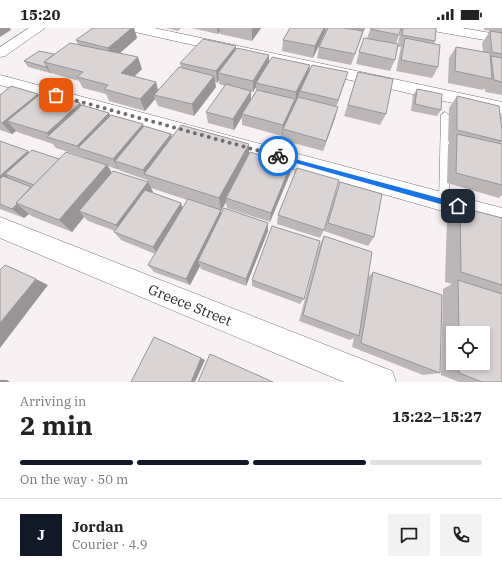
<!DOCTYPE html>
<html lang="en">
<head>
<meta charset="utf-8">
<style>
  :root { --surface:#fff; --page:#f2f2f2; --text:#222; --muted:#767676; --line:#e0e0e0; --accent:#111827 }
  body { margin:0; font-family:"IBM Plex Serif",serif; background:var(--page); color:var(--text); height:100vh; display:flex; flex-direction:column; font-size:15px; white-space:nowrap }
  * { box-sizing:border-box; margin:0 }
  p { font-size:13px; color:var(--muted) }
  .icon { flex:none; width:22px; height:22px; fill:none; stroke:currentColor; stroke-width:2; stroke-linecap:round; stroke-linejoin:round }
  .map { position:relative; height:354px; overflow:hidden }
  .sheet { display:flex; flex-direction:column; background:var(--surface); flex:1 }
  .sheet>* { flex:none }
  .tools { position:absolute; left:446px; top:298px; display:grid; gap:8px }
  .tools a { display:grid; place-items:center; width:44px; height:44px; border-radius:0px; background:var(--surface); box-shadow:0 2px 6px #0003; font-size:20px }
  .pin { position:absolute; display:grid; place-items:center; width:34px; height:34px; color:#fff; margin:-17px; border-radius:8px; box-shadow:0 2px 6px #0006 }
  .courier { position:absolute; display:grid; place-items:center; width:40px; height:40px; margin:-20px; border:3px solid #1a73e8; border-radius:50%; background:#fff; color:#222; box-shadow:0 1px 5px #0007 }
  .headline em { font-style:normal; font-weight:700 }
  .headline div { display:flex; flex-direction:column-reverse }
  .headline { display:flex; align-items:center; justify-content:space-between; height:68px; padding:0 20px }
  h1 { font-size:26px; font-weight:700; line-height:30px }
  .bar { display:grid; grid-template-columns:repeat(4,1fr); gap:6px 4px; align-content:center; height:48px; padding:0 20px }
  .bar i { height:5px; border-radius:3px; background:var(--line) }
  .bar .on { background:var(--accent) }
  .bar p { grid-column:span 4 }
  .line { display:flex; align-items:center; gap:10px; padding:0 20px; border-top:1px solid var(--line) }
  .line div { flex:1 }
  .round { display:grid; place-items:center; flex:none; width:42px; height:42px; border-radius:0px; background:var(--page) }
  .status { display:flex; justify-content:space-between; align-items:center; height:28px; padding:0 20px; background:var(--surface); direction:ltr }
  .status svg { height:11px; fill:currentColor }
  .map>svg:first-child { display:block }
  .lines { fill:none; stroke-linecap:round; stroke-linejoin:round }
  .lane-casing { stroke:#777173; stroke-width:1 }
  .street-casing { stroke:#777173; stroke-width:1 }
  .secondary-casing { stroke:#777173; stroke-width:1 }
  .lane { fill:#fff; fill-rule:evenodd }
  .street { fill:#fff; fill-rule:evenodd }
  .secondary { fill:#fff; fill-rule:evenodd }
  .wall { fill:#bcb6b7; fill-rule:evenodd }
  .shaded-wall { fill:#999495 }
  .building { fill:#dbd4d5; stroke:#999495 }
  .route { fill:#1a73e8 }
  .done { stroke:#706c6d; stroke-width:4; stroke-dasharray:0 7.2 }
  .labels { text-anchor:middle; dominant-baseline:central; stroke-width:3.5; stroke-linejoin:round; paint-order:stroke }
  .near-street-label { font-size:14px; fill:#272425; stroke:#fff }
</style>
</head>
<body>
<div class="status"><b>15:20</b><svg viewBox="0 0 49 12"><path d="M0 12V9h3v3zM5 12V6h3v6zM10 12V3h3v9zM15 12V0h3v12zM26 1h20v11H26zM47 4h2v5h-2z"/></svg></div>
<div class="map">
<svg width="502" height="354" viewBox="0 0 502 354">
  <rect width="100%" height="100%" fill="#f8f1f3"/>
  <g class="lines">
    <!-- lane casing -->
    <g class="lane-casing">
      <polygon id="lane" points="445,84 449,87 449,174 448,177 440,177 439,174 441,87"/>
    </g>
    <!-- street casing -->
    <g class="street-casing">
      <g id="street">
        <polygon points="128,0 154,0 502,74 502,86 135,4 130,3"/>
        <polygon points="432,0 462,0 502,7 502,15 439,4 434,3"/>
        <polygon points="0,47 502,180 502,200 0,57"/>
        <polygon points="0,189 392,343 396,354 344,354 0,210"/>
      </g>
    </g>
    <!-- secondary casing -->
    <g class="secondary-casing">
      <polygon id="secondary" points="29,0 45,0 5,28 0,29 0,19"/>
    </g>
    <!-- lane -->
    <use href="#lane" class="lane"/>
    <!-- street -->
    <use href="#street" class="street"/>
    <!-- secondary -->
    <use href="#secondary" class="secondary"/>
  </g>
  <!-- wall -->
  <g class="wall">
    <path d="M93 0H134L137 10 120 25 142 41 134 49 156 54 158 62 181 40 180 35 236 18V22L269 34 310 37 309 45 344 56 336 78 335 90 323 123 282 112 283 106 282 108 242 97V89L234 102 208 95 206 84 225 58 219 56V52L217 55 215 54 216 59 194 88 158 78 155 71 145 83 109 73 106 66 83 60 79 53 51 45H50L28 39 24 33 54 26 78 17 76 12ZM256 59V63L251 71V64H253ZM299 67V69L294 78 295 76Z"/>
    <polygon points="166,0 181,0 178,3"/>
    <polygon points="191,0 261,0 252,13 220,6 220,4 218,6"/>
    <polygon points="290,0 365,0 351,37 317,30 319,19 325,6 324,6 313,30 282,23 283,12"/>
    <polygon points="371,0 399,7 396,16 398,16 401,0 436,0 435,13 434,16 438,39 432,50 396,43 401,19 398,19 395,32 390,43 356,36 359,24 367,10"/>
    <polygon points="484,0 502,0 502,5 484,2"/>
    <polygon points="490,3 502,5 502,67 485,64 485,60 483,62 448,55 449,30 456,19 483,24 482,15"/>
    <polygon points="358,44 386,86 380,97 344,88"/>
    <polygon points="417,61 441,82 437,88 411,83 413,67"/>
    <path d="M38 66 39 67 80 75 82 77 109 85 110 87 144 98 172 109 249 116V126L290 146 270 194 227 180 226 174 221 183 222 186 268 195V203L246 258 201 241 200 238 190 257 154 244 148 237 155 226 121 212 114 204 115 203 88 193 84 189 72 204 31 188 29 186 24 190 0 181V113L28 123 29 124 59 131 85 130 84 129 56 120 53 116 17 104 16 103 12 106 0 102V67ZM108 138 119 142V141L121 143 147 152 148 154 112 145ZM151 160 187 172 183 179 152 165 153 164Z"/>
    <polygon points="457,68 502,103 502,114 500,116 502,116 502,167 499,170 447,155 448,117 450,114 448,113 449,80"/>
    <polygon points="502,87 502,102 501,89"/>
    <polygon points="340,154 374,209 368,218 324,203 336,164"/>
    <path d="M460 179 502 190V354H459L441 347 443 261 452 256 445 254 447 191ZM453 305H483V335H453Z"/>
    <polygon points="278,187 324,202 320,210 277,196"/>
    <polygon points="324,208 368,249 373,244 440,345 423,347 352,319 354,310 350,312 299,293 319,219"/>
    <polygon points="252,252 304,271 300,276 252,258"/>
  </g>
  <!-- shaded-wall -->
  <g class="shaded-wall">
    <polygon points="0,0 10,0 11,2 0,9"/>
    <polygon points="132,0 134,0 137,10 113,31 108,20"/>
    <polygon points="217,0 219,0 220,4 218,6"/>
    <polygon points="253,0 261,0 252,13 252,1"/>
    <polygon points="324,0 326,0 324,7 313,30 315,18"/>
    <polygon points="236,18 236,29 218,45 219,52 217,55 216,43"/>
    <polygon points="269,27 269,39 256,55 256,59 253,64 253,53"/>
    <polygon points="138,29 142,41 125,57 121,45"/>
    <polygon points="310,37 308,48 300,63 299,67 295,76 296,64"/>
    <polygon points="47,38 51,45 50,45 46,39"/>
    <polygon points="348,44 335,83 338,72"/>
    <polygon points="214,48 216,59 194,88 192,76"/>
    <polygon points="156,54 159,66 154,67 155,71 145,83 140,71"/>
    <polygon points="251,63 251,74 242,86 242,89 234,102 233,91"/>
    <polygon points="38,66 46,78 7,93 16,103 12,106 2,95"/>
    <polygon points="295,71 294,82 283,101 283,106 282,108 283,97"/>
    <polygon points="80,75 87,86 49,109 47,105"/>
    <polygon points="338,79 335,90 323,123 326,113"/>
    <polygon points="109,85 115,96 79,120 77,118"/>
    <polygon points="143,96 147,107 115,133 119,141 119,142 113,131"/>
    <polygon points="171,106 174,117 145,146 143,142"/>
    <polygon points="249,116 249,130 226,170 226,174 221,183 219,170"/>
    <polygon points="28,123 38,133 5,146 15,155 0,162 0,148"/>
    <polygon points="291,136 290,146 270,194 271,185"/>
    <polygon points="107,137 116,151 79,183 84,189 72,204 59,192"/>
    <polygon points="148,154 153,164 123,206 116,197"/>
    <polygon points="181,175 184,184 158,227 153,219"/>
    <polygon points="17,176 29,186 24,190 12,181"/>
    <polygon points="221,182 222,191 198,233 200,238 190,257 186,251"/>
    <polygon points="268,195 268,203 246,258 246,251"/>
    <polygon points="36,251 48,257 0,320 0,295"/>
    <polygon points="201,330 205,332 195,354 191,354"/>
    <polygon points="0,352 7,352 10,354 0,354"/>
  </g>
  <!-- building -->
  <g class="building">
    <polygon points="93,0 132,0 108,20 76,12"/>
    <polygon points="290,0 324,0 315,18 283,12"/>
    <polygon points="328,0 344,0 363,3 355,26 319,19"/>
    <polygon points="355,0 364,0 364,2"/>
    <polygon points="371,0 401,0 399,7 370,1"/>
    <polygon points="403,0 436,0 435,13 402,7"/>
    <polygon points="490,3 502,5 502,26 492,24"/>
    <polygon points="364,10 398,16 395,32 359,24"/>
    <polygon points="405,10 440,17 438,39 401,32"/>
    <polygon points="203,11 236,18 216,43 180,35"/>
    <polygon points="70,15 138,29 121,45 156,54 140,71 104,61 108,57 77,49 83,44 44,34"/>
    <polygon points="456,19 490,25 492,51 455,43"/>
    <polygon points="237,20 269,27 253,53 218,45"/>
    <polygon points="39,23 54,26 44,34 47,38 46,39 24,33"/>
    <polygon points="491,28 502,30 502,54 494,52"/>
    <polygon points="272,29 310,37 296,64 256,55"/>
    <polygon points="312,37 348,44 338,72 300,63"/>
    <polygon points="179,39 214,48 192,76 154,67"/>
    <polygon points="358,44 393,51 386,86 348,77"/>
    <polygon points="226,56 251,63 233,91 206,84"/>
    <polygon points="11,58 38,66 2,95 0,94 0,67"/>
    <polygon points="417,61 442,66 441,82 415,76"/>
    <polygon points="257,62 295,71 283,97 242,86"/>
    <polygon points="43,64 80,75 47,105 7,93"/>
    <polygon points="457,68 499,78 502,103 502,113 457,102"/>
    <polygon points="298,69 338,79 326,113 283,101"/>
    <polygon points="82,77 109,85 77,118 47,109"/>
    <polygon points="111,87 143,96 113,131 78,120"/>
    <polygon points="181,97 249,116 219,170 144,146"/>
    <polygon points="144,98 171,106 143,142 115,133"/>
    <polygon points="457,106 502,116 502,157 456,145"/>
    <polygon points="0,113 28,123 0,148"/>
    <polygon points="32,122 59,131 34,157 5,146"/>
    <polygon points="66,124 107,137 59,192 16,175"/>
    <polygon points="250,124 291,136 271,185 226,170"/>
    <polygon points="297,140 339,152 324,202 278,187"/>
    <polygon points="113,143 148,154 116,197 79,183"/>
    <polygon points="3,148 31,159 16,175 17,176 12,181 0,176 0,151"/>
    <polygon points="340,154 382,166 374,209 328,195"/>
    <polygon points="145,162 181,175 153,219 114,204"/>
    <polygon points="188,171 221,182 186,251 148,237"/>
    <polygon points="460,179 502,190 502,257 461,244"/>
    <polygon points="224,180 268,195 246,251 198,233"/>
    <polygon points="272,198 320,213 304,271 252,252"/>
    <polygon points="324,208 372,224 359,308 303,287"/>
    <polygon points="5,237 36,251 0,295 0,242"/>
    <polygon points="373,244 442,267 440,345 361,315"/>
    <polygon points="458,252 502,266 502,354 482,354 459,345 459,335 483,335 483,305 459,305"/>
    <polygon points="154,309 201,330 191,354 131,354"/>
    <polygon points="210,326 273,354 198,354"/>
  </g>
  <!-- route -->
  <polygon class="route" points="276,126 458,175 461,178 458,181 278,130 276,129"/>
  <g class="lines">
    <!-- done -->
    <polyline class="done" points="56,67 278,128"/>
  </g>
  <g class="labels">
    <!-- near-street labels -->
    <g class="near-street-label">
      <text transform="translate(190 277) rotate(22)">Greece Street</text>
    </g>
  </g>
</svg>
<div class="tools">
<a><svg class="icon" aria-label="locate" viewBox="0 0 24 24"><circle cx="12" cy="12" r="6"/><path d="M12 2v4M12 18v4M2 12h4M18 12h4"/></svg></a>
</div>
<div class="pin" style="left:56px;top:67px;background:#ea580c"><svg class="icon" aria-label="bag" viewBox="0 0 24 24"><path d="M5 8h14l-1 12H6zM9 8a3 3 0 0 1 6 0"/></svg></div>
<div class="pin" style="left:458px;top:178px;background:#1f2937"><svg class="icon" aria-label="home" viewBox="0 0 24 24"><path d="M3 11l9-7 9 7M6 9v11h12V9"/></svg></div>
<div class="courier" style="left:278px;top:128px"><svg class="icon" aria-label="bike" viewBox="0 0 24 24"><circle cx="6" cy="16" r="4"/><circle cx="18" cy="16" r="4"/><path d="M6 16l4-8h5l3 8M10 8l3 8H6M13 5h3"/></svg></div>
</div>
<section class="sheet">
<div class="headline"><div><h1>2 min</h1><p>Arriving in</p></div><em>15:22–15:27</em></div>
<div class="bar"><i class="on"></i><i class="on"></i><i class="on"></i><i></i><p>On the way · 50 m</p></div>
<div class="line" style="height:72px"><b class="round" style="background:var(--accent);color:#fff">J</b><div><b>Jordan</b><p>Courier · 4.9</p></div><a class="round"><svg class="icon" aria-label="chat" viewBox="0 0 24 24"><path d="M4 5h16v11H9l-5 4z"/></svg></a><a class="round"><svg class="icon" aria-label="phone" viewBox="0 0 24 24"><path d="M5 4h4l2 5-3 2q2 4 5 5l2-3 5 2v4C11 20 4 13 5 4z"/></svg></a></div>
</section>
</body>
</html>
